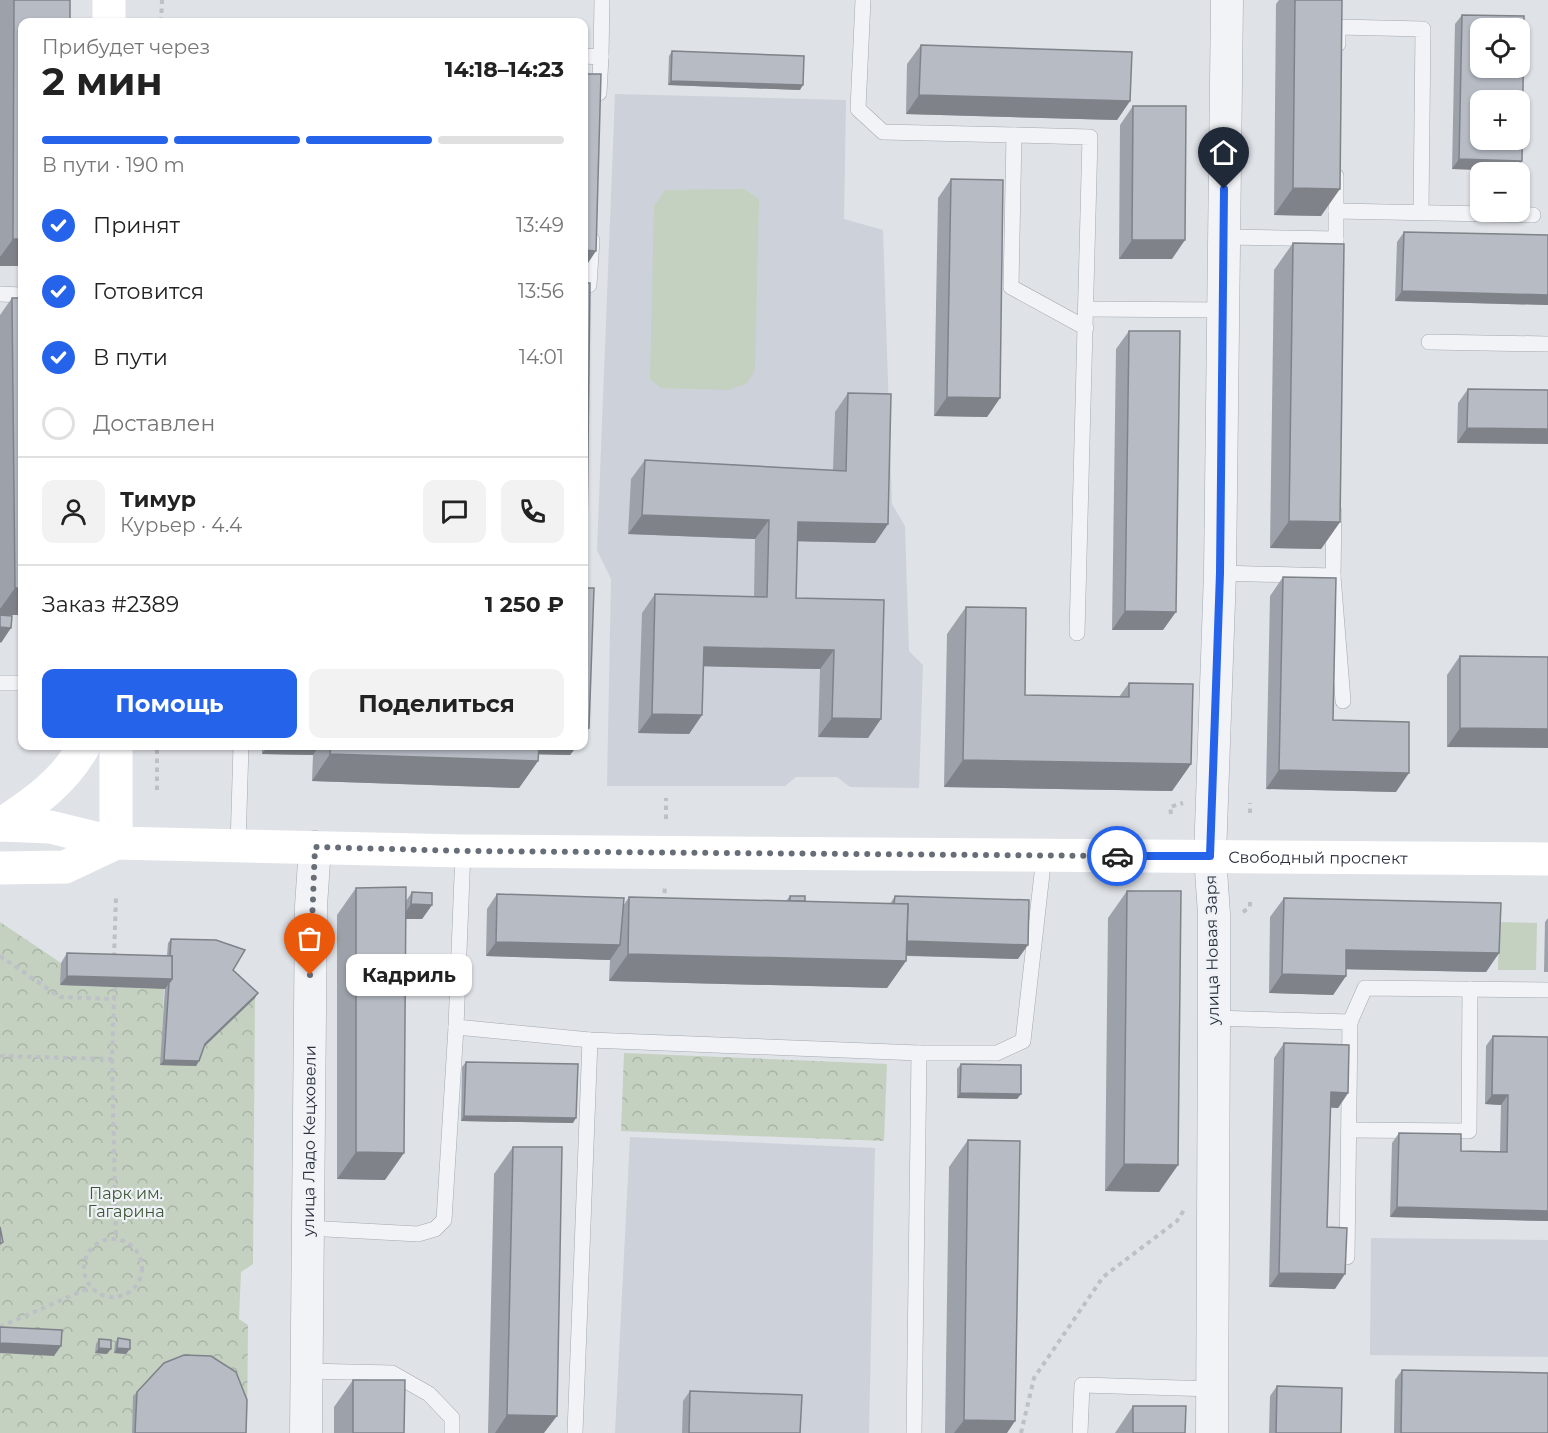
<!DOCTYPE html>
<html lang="ru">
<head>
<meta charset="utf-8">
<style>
  :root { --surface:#fff; --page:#f2f2f2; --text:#222; --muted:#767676; --line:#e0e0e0; --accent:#2563eb }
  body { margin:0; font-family:Montserrat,sans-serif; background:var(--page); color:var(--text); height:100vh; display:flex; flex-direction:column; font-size:22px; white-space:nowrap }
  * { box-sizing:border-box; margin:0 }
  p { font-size:20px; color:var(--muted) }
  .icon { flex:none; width:33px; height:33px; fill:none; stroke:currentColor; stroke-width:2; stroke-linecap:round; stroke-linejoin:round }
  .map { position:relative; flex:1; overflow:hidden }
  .side { position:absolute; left:18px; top:18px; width:570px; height:732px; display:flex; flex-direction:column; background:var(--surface); border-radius:12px; box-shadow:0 2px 4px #0004 }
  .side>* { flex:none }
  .controls { position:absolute; left:1470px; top:18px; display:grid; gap:12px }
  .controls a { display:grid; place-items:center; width:60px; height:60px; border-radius:12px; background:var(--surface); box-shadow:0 2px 4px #0004; font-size:30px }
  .pin { position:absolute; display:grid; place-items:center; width:51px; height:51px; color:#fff; margin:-62px -26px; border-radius:50% 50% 50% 0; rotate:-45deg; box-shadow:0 0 6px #0007 }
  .pin .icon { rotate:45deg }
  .courier { position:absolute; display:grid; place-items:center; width:60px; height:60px; margin:-30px; border:4px solid #2563eb; border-radius:50%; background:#fff; color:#222; box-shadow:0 2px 8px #0007 }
  .bubble { position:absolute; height:42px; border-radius:12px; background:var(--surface); box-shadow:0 2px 4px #0004; font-size:20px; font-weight:700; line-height:42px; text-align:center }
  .head em { font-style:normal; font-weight:700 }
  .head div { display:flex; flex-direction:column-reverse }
  .head { display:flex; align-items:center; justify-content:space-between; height:102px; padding:0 24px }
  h1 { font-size:39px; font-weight:700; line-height:45px }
  .bar { display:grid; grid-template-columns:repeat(4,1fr); gap:9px 6px; align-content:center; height:72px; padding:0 24px }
  .bar i { height:8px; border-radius:4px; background:var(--line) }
  .bar .on { background:var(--accent) }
  .bar p { grid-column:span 4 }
  .line { display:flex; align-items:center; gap:15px; padding:0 24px; border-top:2px solid var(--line) }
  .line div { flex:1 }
  .round { display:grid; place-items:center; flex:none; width:63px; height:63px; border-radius:12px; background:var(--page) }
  ol { padding:0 24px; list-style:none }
  li { display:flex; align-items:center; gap:18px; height:66px }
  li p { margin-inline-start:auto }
  li .icon { padding:6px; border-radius:50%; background:var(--accent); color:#fff; stroke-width:4 }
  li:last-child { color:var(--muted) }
  li i { width:33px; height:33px; border:3px solid var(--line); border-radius:50% }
  .button { display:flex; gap:12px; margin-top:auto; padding:12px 24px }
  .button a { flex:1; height:69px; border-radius:12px; background:var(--accent); color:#fff; font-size:24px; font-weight:700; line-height:69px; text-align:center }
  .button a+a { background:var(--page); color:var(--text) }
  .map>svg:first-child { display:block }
  .built { fill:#cdd1d9 }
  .grass { fill:#c4d1c0 }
  .forest { fill:url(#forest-crowns) }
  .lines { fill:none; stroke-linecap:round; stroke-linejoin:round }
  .lane-casing { stroke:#a4a9b1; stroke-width:16 }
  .street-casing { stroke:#a4a9b1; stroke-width:33 }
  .path { stroke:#bdc0c6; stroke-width:4; stroke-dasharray:4.5 4.5; stroke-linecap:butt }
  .lane { stroke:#f1f3f6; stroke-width:15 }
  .street { stroke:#f1f3f6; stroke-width:32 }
  .secondary { stroke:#fff; stroke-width:33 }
  .wall { fill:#9da1a9 }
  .shaded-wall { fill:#7f8389 }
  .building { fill:#b6bbc4; stroke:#7f8389; stroke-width:1.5; fill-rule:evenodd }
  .done { stroke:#686e78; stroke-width:6; stroke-dasharray:0 10.8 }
  .route { stroke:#2563eb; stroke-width:8 }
  .labels { text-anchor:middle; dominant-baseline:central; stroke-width:4.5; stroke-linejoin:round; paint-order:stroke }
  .street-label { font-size:16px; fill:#282f3d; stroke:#eef1f5 }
  .park-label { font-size:16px; fill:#3c5836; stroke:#eef1f5 }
</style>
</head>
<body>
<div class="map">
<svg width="1548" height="1433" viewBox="0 0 1548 1433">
  <defs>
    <pattern id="forest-crowns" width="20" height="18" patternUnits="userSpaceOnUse" patternTransform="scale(1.5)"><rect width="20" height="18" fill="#c4d1c0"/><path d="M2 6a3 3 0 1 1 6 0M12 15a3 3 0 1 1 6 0" fill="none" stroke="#a8b4a6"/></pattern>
  </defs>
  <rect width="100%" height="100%" fill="#dfe2e7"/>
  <!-- built -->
  <g class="built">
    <polygon points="615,94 846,100 844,219 883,230 892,504 905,526 909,651 923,665 919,788 850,787 837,777 796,777 785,786 607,786 611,579 597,550"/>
    <polygon points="630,1137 875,1148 869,1433 615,1433"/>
    <polygon points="1371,1238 1548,1240 1548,1357 1370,1355"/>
  </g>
  <!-- grass -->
  <g class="grass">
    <polygon points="744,189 759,199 755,370 747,383 729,390 661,388 650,379 654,206 665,190"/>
    <polygon points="1499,922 1537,923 1536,970 1498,970"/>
  </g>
  <!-- forest -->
  <g class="forest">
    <polygon points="0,922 61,963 165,966 161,1065 202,1049 255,998 253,1264 241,1272 239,1319 248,1325 247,1433 0,1433"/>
    <polygon points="624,1053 887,1064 884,1141 621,1131"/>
  </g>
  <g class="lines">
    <!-- lane casing -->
    <g class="lane-casing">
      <g id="lane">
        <polyline points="863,0 858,109 883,132 1014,135"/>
        <polyline points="1338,44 1338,27 1423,29 1421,211"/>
        <polyline points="584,56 601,57 599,93"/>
        <polyline points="601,57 602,0"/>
        <polyline points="1336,211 1533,215"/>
        <polyline points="1224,237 1336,239"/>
        <polyline points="1336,263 1336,176"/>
        <polyline points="584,285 589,285 592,240"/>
        <polyline points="0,294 22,295"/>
        <polyline points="1086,309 1221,310"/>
        <polyline points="1429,342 1548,344"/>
        <polyline points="1334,512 1333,576 1343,701"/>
        <polyline points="1220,573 1333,576"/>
        <polyline points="1077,633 1090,137 1014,135 1011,287 1086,328"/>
        <polyline points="0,683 22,683"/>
        <polyline points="238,845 241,746"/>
        <polyline points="463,851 456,1027 590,1040 919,1053 997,1053 1023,1041 1044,856"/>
        <polyline points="1214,1018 1350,1022 1365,988 1548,990"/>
        <polyline points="1349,1130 1469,1131 1470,989"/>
        <polyline points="307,1228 418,1234 435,1229 444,1220 456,1027"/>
        <polyline points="1347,1257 1350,1022"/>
        <polyline points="306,1371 392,1373 429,1394 452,1418 452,1433"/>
        <polyline points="575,1433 590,1040"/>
        <polyline points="914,1433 919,1053"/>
        <polyline points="1080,1433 1082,1385 1213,1389"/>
      </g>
    </g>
    <!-- street casing -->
    <g class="street-casing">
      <g id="street">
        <path id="s1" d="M306 1433 311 906 315 847"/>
        <polyline points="1212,1433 1214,1018 1214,914 1210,856 1220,573 1227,0"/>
      </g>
    </g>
    <!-- path -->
    <g class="path">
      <polyline points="161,22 162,0"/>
      <polyline points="157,790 157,746"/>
      <polyline points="1250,813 1250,803"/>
      <polyline points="1171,814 1170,807 1183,803"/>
      <polyline points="666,819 666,798"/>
      <polyline points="664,902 665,886"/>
      <polyline points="1243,912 1250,907 1250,898"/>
      <polyline points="0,956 60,997 114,999 115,987"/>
      <polyline points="114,957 116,897"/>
      <polyline points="0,1056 112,1059 114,999"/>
      <polyline points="112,1059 116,1239"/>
      <circle cx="113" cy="1268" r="29"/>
      <polyline points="0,1327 91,1287"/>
      <polyline points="1021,1433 1034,1378 1103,1277 1177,1221 1184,1210"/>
    </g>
    <!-- lane -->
    <use href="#lane" class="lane"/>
    <!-- street -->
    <use href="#street" class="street"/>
    <!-- secondary -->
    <g class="secondary">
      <polyline points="109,22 109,0"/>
      <polyline points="116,746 116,843"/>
      <path id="s2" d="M0 825 50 827 116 843 463 851 1548 859"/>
      <path d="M0 825C34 803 64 782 84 746"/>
      <polyline points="0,868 65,867 116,843"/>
    </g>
  </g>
  <!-- wall -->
  <g class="wall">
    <polygon points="0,0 70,0 22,266 0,266"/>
    <polygon points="1279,0 1342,0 1321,216 1274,215 1276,4"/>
    <polygon points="1462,15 1522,161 1515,171 1452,169 1455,24"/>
    <polygon points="921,45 1130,101 1117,120 906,114 907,64"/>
    <polygon points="672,51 800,90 668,85 669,56"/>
    <polygon points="1133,106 1172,259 1119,259 1120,125"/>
    <polygon points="951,179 1000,398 987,417 934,416 938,198"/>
    <polygon points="1404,232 1548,235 1548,305 1395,301 1397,242"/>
    <polygon points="1293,243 1340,522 1321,549 1270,548 1274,270"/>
    <polygon points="12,298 22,615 0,615 0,315"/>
    <polygon points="1129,331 1163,630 1112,630 1116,349"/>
    <polygon points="1468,389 1548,390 1457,443 1458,403"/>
    <polygon points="848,393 888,524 875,543 797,541 796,598 884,600 868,738 818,737 820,669 703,666 702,715 689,734 638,733 642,613 655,594 754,597 755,539 628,534 631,479 645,460 833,470 835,412"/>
    <polygon points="1283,577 1333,720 1396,792 1266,789 1270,596"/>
    <polygon points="966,607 1025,695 1119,697 1129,683 1191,764 1172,791 944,787 947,634"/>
    <polygon points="1460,656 1548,657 1447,747 1447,675"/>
    <polygon points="262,746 577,746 570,755 539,754 538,761 519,788 312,781 313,755 262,754"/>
    <polygon points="356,888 406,901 412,892 432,905 422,919 405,919 385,1180 337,1179 337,915"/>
    <polygon points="1127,891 1178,1165 1159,1192 1105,1191 1108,918"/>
    <polygon points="497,894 623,906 629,897 786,901 790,896 805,901 890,904 895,896 1018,959 907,956 906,961 887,988 609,981 610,960 486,956 487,909"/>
    <polygon points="1284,898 1499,953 1486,972 1346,969 1346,976 1333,995 1269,993 1270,917"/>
    <polygon points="1548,918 1548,972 1544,972 1545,922"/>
    <polygon points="171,939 233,970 255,998 204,1046 199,1061 196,1066 160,1065 165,988 60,985 61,963 67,953 167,956 168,943"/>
    <polygon points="1493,1036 1548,1037 1548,1221 1390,1217 1392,1143 1399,1133 1461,1151 1500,1151 1501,1105 1485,1104 1486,1046"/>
    <polygon points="1284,1043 1348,1093 1338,1108 1330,1107 1327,1227 1335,1289 1269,1287 1274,1058"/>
    <polygon points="466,1062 573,1123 461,1121 462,1067"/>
    <polygon points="961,1064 1021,1094 1017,1099 957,1098 957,1069"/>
    <polygon points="968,1140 1007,1433 945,1433 949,1167"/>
    <polygon points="513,1147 544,1433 488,1433 494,1174"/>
    <polygon points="118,1338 126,1354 114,1353 115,1343"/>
    <polygon points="99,1339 107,1354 95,1353 96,1344"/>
    <polygon points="1402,1370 1548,1433 1394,1433 1395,1380"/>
    <polygon points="353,1380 404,1433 334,1433 334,1407"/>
    <polygon points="1277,1386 1341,1433 1269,1433 1270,1396"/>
    <polygon points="690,1391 800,1433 682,1433 683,1401"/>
    <polygon points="137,1392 246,1433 132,1433 133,1396"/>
    <polygon points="1133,1406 1185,1433 1115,1433"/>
  </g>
  <!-- shaded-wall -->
  <g class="shaded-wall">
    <polygon points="671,81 803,85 800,90 668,85"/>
    <polygon points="919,95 1130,101 1117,120 906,114"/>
    <polygon points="1459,159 1522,161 1515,171 1452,169"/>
    <polygon points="1293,188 1340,189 1321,216 1274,215"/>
    <polygon points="13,239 22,239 22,266 0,266 0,257"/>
    <polygon points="1132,240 1185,240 1172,259 1119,259"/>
    <polygon points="584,250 596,251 584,269"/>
    <polygon points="1402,291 1548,295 1548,305 1395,301"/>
    <polygon points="947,397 1000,398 987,417 934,416"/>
    <polygon points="1467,428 1548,429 1548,444 1457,443"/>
    <polygon points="642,515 769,520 755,539 628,534"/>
    <polygon points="1289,521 1340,522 1321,549 1270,548"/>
    <polygon points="798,522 888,524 875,543 784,541"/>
    <polygon points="15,588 22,588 22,615 0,615 0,609"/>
    <polygon points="1125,611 1176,612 1163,630 1112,630"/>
    <polygon points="0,627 11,628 1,643 0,642"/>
    <polygon points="704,647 834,650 820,669 691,666"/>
    <polygon points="652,714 702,715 689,734 638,733"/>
    <polygon points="832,718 881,719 868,738 818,737"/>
    <polygon points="584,728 589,728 584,736"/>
    <polygon points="1460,728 1548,729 1548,748 1447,747"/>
    <polygon points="268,746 319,746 313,755 262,754"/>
    <polygon points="526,746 577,746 570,755 520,754"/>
    <polygon points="330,754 538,761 519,788 312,781"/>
    <polygon points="963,760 1191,764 1172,791 944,787"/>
    <polygon points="1279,770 1409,773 1396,792 1266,789"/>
    <polygon points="411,904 432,905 422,919 401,919"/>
    <polygon points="898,941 1028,945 1018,959 888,955"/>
    <polygon points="496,942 620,945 610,960 486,956"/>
    <polygon points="1346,950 1499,953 1486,972 1333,969"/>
    <polygon points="628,954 906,961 887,988 609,981"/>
    <polygon points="1282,974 1346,976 1333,995 1269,993"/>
    <polygon points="67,976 172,979 165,989 60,985"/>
    <polygon points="258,993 255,998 202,1049 205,1044"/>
    <polygon points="164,1060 199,1061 196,1066 160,1065"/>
    <polygon points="1331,1092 1348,1093 1338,1108 1320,1107"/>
    <polygon points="960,1093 1021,1094 1017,1099 957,1098"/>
    <polygon points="1492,1095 1508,1095 1501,1105 1485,1104"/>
    <polygon points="464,1116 576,1118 573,1123 461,1121"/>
    <polygon points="356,1152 404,1153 385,1180 337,1179"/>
    <polygon points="1124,1164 1178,1165 1159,1192 1105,1191"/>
    <polygon points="1397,1207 1548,1211 1548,1221 1390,1217"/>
    <polygon points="1279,1273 1345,1274 1335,1289 1269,1287"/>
    <polygon points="0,1343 61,1346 54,1356 0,1353"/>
    <polygon points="99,1348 111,1349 107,1354 95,1353"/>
    <polygon points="117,1348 130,1349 126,1354 114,1353"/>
    <polygon points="507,1415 557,1416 544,1433 495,1433"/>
    <polygon points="964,1420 1015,1421 1007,1433 954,1433"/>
  </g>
  <!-- building -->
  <g class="building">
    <polygon points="14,0 70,0 70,22 22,22 22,239 13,239"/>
    <polygon points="1295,0 1342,0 1340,189 1293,188"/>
    <path d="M1462 15 1524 16 1522 161 1459 159ZM1480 28H1520V68H1480ZM1480 100H1520V140H1480Z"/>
    <polygon points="921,45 1132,52 1130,101 919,95"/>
    <polygon points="672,51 804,56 803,85 671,81"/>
    <polygon points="584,74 601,74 596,251 584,250"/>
    <polygon points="1133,106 1186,106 1185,240 1132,240"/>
    <polygon points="951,179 1003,180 1000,398 947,397"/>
    <polygon points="1404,232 1548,235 1548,295 1402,291"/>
    <polygon points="1293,243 1344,244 1340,522 1289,521"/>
    <polygon points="584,283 590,283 587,533 584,533"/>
    <polygon points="12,298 22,298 22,588 15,588"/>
    <polygon points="1129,331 1180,331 1176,612 1125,611"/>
    <polygon points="1468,389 1548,390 1548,429 1467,428"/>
    <polygon points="848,393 891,394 888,524 798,522 796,598 884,600 881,719 832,718 834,650 704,647 702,715 652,714 655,594 767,597 769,520 642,515 645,460 846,471"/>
    <polygon points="1283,577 1336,578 1333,720 1409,722 1409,773 1279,770"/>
    <polygon points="584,588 594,588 589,728 584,728"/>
    <polygon points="966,607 1026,608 1025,695 1129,697 1129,683 1193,684 1191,764 963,760"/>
    <polygon points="0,615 12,616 11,628 0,627"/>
    <polygon points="1460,656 1548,657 1548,729 1460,728"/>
    <polygon points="331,746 539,746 538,761 330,754"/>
    <polygon points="406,887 404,1153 356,1152 356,888"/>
    <polygon points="1127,891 1181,891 1178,1165 1124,1164"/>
    <polygon points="412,892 432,893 432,905 411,904"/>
    <polygon points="497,894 624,898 620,945 496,942"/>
    <rect x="790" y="896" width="15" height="5"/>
    <polygon points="895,896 1029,900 1028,945 907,941 908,904 894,904"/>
    <polygon points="629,897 908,904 906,961 628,954"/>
    <polygon points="1284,898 1501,903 1499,953 1346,950 1346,976 1282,974"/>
    <polygon points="171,939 216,940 245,950 233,970 258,993 205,1044 199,1061 164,1060 169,983 172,979 172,956 170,956"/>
    <polygon points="67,953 172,956 172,979 67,976"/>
    <polygon points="1493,1036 1548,1037 1548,1211 1397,1207 1399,1133 1461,1134 1461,1151 1507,1152 1508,1095 1492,1095"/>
    <polygon points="1284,1043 1349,1045 1348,1093 1331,1092 1327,1227 1347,1228 1345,1274 1279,1273"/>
    <polygon points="466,1062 578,1064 576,1118 464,1116"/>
    <polygon points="961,1064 1021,1065 1021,1094 960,1093"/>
    <polygon points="968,1140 1020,1141 1015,1421 964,1420"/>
    <polygon points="513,1147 562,1147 557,1416 507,1415"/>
    <polygon points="0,1227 3,1242 0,1244"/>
    <polygon points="0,1327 62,1330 61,1346 0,1343"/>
    <polygon points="118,1338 130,1340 130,1349 117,1348"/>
    <polygon points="99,1339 111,1340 111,1349 99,1348"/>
    <polygon points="184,1355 211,1356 236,1372 247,1400 246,1433 135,1433 137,1392 164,1363"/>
    <polygon points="1402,1370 1548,1373 1548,1433 1401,1433"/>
    <polygon points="353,1380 405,1380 404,1433 353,1433"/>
    <polygon points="1277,1386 1342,1388 1341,1433 1276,1433"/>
    <polygon points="690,1391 802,1395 800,1433 689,1433"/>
    <polygon points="1133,1406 1186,1406 1185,1433 1133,1433"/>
  </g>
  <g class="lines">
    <!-- done -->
    <polyline class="done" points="310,975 315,847 463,851 1117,856"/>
    <!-- route -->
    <polyline class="route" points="1117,856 1210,856 1220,573 1224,189"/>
  </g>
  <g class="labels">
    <!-- street labels -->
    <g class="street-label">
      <text stroke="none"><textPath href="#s2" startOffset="1320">Свободный проспект</textPath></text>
      <text transform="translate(1212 950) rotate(-91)">улица Новая Заря</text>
      <text stroke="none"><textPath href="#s1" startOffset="292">улица Ладо Кецховели</textPath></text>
    </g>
    <!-- park labels -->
    <g class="park-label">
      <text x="126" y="1193">Парк им.<tspan x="126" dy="18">Гагарина</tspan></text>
    </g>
  </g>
</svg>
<div class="controls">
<a><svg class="icon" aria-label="locate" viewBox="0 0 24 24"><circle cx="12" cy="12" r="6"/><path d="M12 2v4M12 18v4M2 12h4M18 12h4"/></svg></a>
<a>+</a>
<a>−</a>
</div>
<div class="pin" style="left:310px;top:975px;background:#ea580c"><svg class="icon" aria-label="bag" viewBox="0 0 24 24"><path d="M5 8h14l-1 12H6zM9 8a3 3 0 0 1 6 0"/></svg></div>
<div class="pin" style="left:1224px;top:189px;background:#1f2937"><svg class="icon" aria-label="home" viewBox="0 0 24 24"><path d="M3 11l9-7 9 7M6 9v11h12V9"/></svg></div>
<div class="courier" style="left:1117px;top:856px"><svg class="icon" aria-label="car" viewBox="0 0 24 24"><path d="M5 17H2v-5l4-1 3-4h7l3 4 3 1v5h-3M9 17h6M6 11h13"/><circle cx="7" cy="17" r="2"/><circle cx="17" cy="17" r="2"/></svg></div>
<div class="bubble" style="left:346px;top:954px;width:126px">Кадриль</div>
<section class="side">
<div class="head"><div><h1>2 мин</h1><p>Прибудет через</p></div><em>14:18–14:23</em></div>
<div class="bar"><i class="on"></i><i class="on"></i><i class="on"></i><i></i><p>В пути · 190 m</p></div>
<ol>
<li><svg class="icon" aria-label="check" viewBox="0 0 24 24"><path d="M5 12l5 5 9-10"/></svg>Принят<p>13:49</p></li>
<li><svg class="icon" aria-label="check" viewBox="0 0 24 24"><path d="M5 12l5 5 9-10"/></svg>Готовится<p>13:56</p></li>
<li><svg class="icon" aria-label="check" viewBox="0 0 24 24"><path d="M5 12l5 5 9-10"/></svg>В пути<p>14:01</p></li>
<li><i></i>Доставлен</li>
</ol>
<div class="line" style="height:108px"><a class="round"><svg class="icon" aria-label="person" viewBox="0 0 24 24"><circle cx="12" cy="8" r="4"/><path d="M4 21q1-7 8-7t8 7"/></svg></a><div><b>Тимур</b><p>Курьер · 4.4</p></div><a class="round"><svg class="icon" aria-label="chat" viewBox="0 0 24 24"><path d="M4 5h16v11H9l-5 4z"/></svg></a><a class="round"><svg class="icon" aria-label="phone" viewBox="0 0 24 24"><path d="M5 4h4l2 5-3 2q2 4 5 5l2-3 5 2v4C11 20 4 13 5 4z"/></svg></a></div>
<div class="line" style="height:78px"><div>Заказ #2389</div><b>1 250 ₽</b></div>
<div class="button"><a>Помощь</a><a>Поделиться</a></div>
</section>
</div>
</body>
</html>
